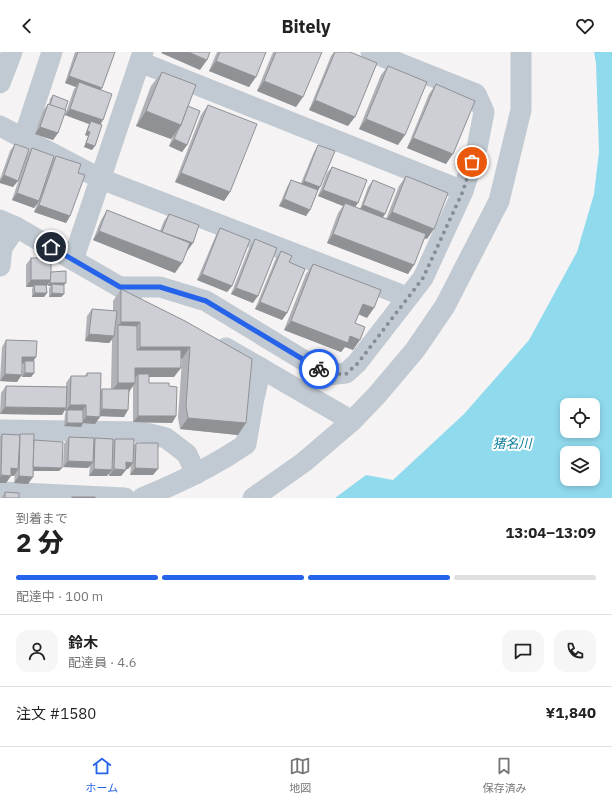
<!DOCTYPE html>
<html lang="ja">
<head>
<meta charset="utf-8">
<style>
  :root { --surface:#fff; --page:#f6f6f6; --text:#222; --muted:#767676; --line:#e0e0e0; --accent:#2563eb }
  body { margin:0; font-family:"IBM Plex Sans","Noto Sans JP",sans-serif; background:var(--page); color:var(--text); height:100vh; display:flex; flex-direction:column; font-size:15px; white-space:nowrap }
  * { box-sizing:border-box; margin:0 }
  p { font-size:13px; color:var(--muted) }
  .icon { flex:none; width:22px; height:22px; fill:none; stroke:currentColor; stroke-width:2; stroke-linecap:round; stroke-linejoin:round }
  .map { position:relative; height:446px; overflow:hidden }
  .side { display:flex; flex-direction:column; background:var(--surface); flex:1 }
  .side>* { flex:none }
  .tools { position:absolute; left:560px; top:346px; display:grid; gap:8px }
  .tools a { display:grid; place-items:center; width:40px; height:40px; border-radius:8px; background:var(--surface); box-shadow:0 2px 6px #0003; font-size:20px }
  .pin { position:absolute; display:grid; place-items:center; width:34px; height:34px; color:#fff; margin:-17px; border:2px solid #fff; border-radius:50%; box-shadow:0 1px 4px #0007 }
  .courier { position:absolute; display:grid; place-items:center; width:40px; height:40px; margin:-20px; border:3px solid #2563eb; border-radius:50%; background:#fff; color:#222; box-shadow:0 1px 5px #0007 }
  .overview em { font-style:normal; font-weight:800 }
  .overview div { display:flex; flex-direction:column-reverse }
  .overview { display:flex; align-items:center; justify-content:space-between; height:68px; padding:0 16px }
  h1 { font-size:26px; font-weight:800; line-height:30px }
  .bar { display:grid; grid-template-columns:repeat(4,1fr); gap:6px 4px; align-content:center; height:48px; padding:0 16px }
  .bar i { height:5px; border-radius:3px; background:var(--line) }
  .bar .active { background:var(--accent) }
  .bar p { grid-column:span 4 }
  .line { display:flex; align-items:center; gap:10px; padding:0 16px; border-top:1px solid var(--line) }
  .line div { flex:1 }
  .round { display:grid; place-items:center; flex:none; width:42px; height:42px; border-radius:12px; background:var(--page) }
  header { display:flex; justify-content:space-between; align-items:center; height:52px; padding:0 16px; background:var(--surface); font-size:18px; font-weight:800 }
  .menu { display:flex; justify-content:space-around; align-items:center; height:56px; border-top:1px solid var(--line); background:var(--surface); font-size:11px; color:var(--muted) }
  .menu a { display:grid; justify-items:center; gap:2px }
  .menu .active { color:var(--accent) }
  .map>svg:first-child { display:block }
  .water { fill:#90daee; fill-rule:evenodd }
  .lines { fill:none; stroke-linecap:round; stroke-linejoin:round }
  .minor { stroke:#c1cad2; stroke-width:21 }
  .wall { fill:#b0b2b7 }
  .shaded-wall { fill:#909195 }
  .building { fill:#cdcfd5; stroke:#909195 }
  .done { stroke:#868d94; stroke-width:4; stroke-dasharray:0 7.2 }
  .route { stroke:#2563eb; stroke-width:5 }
  .labels { text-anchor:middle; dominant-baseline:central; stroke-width:4; stroke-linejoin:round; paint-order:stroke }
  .water-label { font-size:13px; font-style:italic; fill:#0c7c9b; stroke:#fff }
</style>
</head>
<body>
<header><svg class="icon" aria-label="back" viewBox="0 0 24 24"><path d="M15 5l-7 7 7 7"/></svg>Bitely<svg class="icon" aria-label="heart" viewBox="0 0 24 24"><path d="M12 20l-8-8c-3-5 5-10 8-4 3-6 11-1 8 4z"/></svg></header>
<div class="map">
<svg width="612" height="446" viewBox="0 0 612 446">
  <rect width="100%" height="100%" fill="#f5f3f3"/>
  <!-- water -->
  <path class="water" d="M594 0H612V446H335L366 423 393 428 464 362 529 288 577 200 594 142 599 100 596 11ZM567 353H593V379H567ZM567 401H593V427H567Z"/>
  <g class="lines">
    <!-- minor -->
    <g class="minor">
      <polyline points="140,10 463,139"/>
      <polyline points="0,31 12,0"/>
      <polyline points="0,74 101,127 407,245"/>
      <polyline points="24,85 52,0"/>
      <polyline points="0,168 16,175 132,242"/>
      <polyline points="73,208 143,0"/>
      <polyline points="0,214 2,196 16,175"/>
      <polyline points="120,235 160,235 206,249 328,323 346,321 357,311 423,226 463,139 477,96 484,60 476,42 371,0"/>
      <polyline points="226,296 352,369"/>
      <polyline points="0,378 142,380 166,386 187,402 196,422"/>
      <polyline points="0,440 125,446"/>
      <path d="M142 446C179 431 214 414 246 392L254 346 261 316"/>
      <polyline points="253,446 304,410 352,369 377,343 415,298 445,254 499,149 521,58 521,0"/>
    </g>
  </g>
  <!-- wall -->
  <g class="wall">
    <polygon points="75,0 115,0 102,36 101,38 101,72 92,98 84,95 88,84 85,83 89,72 65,63 74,37 76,35 65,31"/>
    <polygon points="217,0 266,0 249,35 209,19"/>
    <polygon points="273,0 322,0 296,55 257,39"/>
    <polygon points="334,0 350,0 348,74 309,58 331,4"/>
    <polygon points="388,14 398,93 359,77 381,23"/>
    <polygon points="162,20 188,54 187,93 182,100 169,94 173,84 171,87 136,74 151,34"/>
    <polygon points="436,32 446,112 407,96 429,42"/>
    <polygon points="53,43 58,81 53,88 35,82 43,59 48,52 49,52 50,47"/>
    <polygon points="208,53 230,140 224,149 175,130 201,63"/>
    <polygon points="15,92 13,135 0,131 0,127 10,99"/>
    <polygon points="318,93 320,135 317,140 310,158 306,164 279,154 287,135 291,128 301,131 314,100"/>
    <polygon points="32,96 52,109 56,104 78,121 70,164 66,171 34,160 37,152 34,156 12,148 27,103"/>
    <polygon points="332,115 358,151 355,155 360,157 368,135 373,128 385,162 383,165 386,167 399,134 406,124 427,187 425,186 408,222 327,191 338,161 343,154 318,144 327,121"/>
    <polygon points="107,158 160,179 164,169 169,162 188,198 175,221 93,188 101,168"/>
    <polygon points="220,176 232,234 227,240 197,228 216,183"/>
    <polygon points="255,187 253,251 231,242 250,194"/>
    <polygon points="281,199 289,210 287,261 282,268 255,257 276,206"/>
    <polygon points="31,206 51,220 64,233 64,242 61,245 49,245 49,236 51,234 48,234 48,232 46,234 47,241 44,245 32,245 32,237 33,235 26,235 26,213"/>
    <polygon points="313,212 367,266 358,262 355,271 353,298 345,295 341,300 284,278 306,222"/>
    <polygon points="121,237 185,269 238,383 180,377 178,366 182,307 181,307 174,325 149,325 149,331 169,334 176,364 172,371 133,370 133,333 129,340 124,365 100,364 95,372 83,371 81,375 64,374 65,362 66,359 65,359 65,358 62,363 0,362 1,341 6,334 66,335 66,331 71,324 85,324 87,321 101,338 102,337 111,337 112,288 109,291 85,289 87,264 92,257 113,259 113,249"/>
    <polygon points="6,288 36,305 33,309 34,321 31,325 22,325 23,312 22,312 17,330 0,329 2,295"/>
    <polygon points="2,382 19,383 20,382 34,388 62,416 59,419 33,419 28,432 14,431 15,422 14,424 11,423 6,431 0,431 0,385"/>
    <polygon points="69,385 94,388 95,386 113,390 115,387 134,393 136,391 153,423 130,423 131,414 128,417 126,417 121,424 109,424 109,421 107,424 89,424 90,414 88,416 63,415 64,392"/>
    <polygon points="5,440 19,446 1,446"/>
  </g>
  <!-- shaded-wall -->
  <g class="shaded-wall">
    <polygon points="162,0 188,0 207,8 200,18 161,1"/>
    <polygon points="216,9 256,25 249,35 209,19"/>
    <polygon points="69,24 102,36 97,43 79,30 76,35 65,31"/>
    <polygon points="264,29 303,45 296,55 257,39"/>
    <polygon points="315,48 355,65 348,74 309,58"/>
    <polygon points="70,57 103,68 99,75 91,69 89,72 65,63"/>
    <polygon points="146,59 181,73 171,87 136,74"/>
    <polygon points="366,67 405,83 398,93 359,77"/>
    <polygon points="40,75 58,81 53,88 35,82"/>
    <polygon points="87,79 90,80 88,84 85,83"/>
    <polygon points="413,86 453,102 446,112 407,96"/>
    <polygon points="174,87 187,93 182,100 169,94"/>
    <polygon points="86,91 95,94 92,98 84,95"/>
    <polygon points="181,121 230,140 224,149 175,130"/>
    <polygon points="4,123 18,129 13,135 0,131 0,129"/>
    <polygon points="304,129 320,135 316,142 299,136"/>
    <polygon points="323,138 358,151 353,158 345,151 343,154 318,144"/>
    <polygon points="17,141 39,149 34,156 12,148"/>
    <polygon points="284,147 310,158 306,164 279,154"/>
    <polygon points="39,153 70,164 66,171 34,160"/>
    <polygon points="363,153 385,162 380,169 358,160"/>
    <polygon points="392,160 434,177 427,187 385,170"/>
    <polygon points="99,179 182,211 175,221 93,188"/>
    <polygon points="162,180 193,191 188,198 157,187"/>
    <polygon points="333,182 414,213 408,222 327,191"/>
    <polygon points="202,222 232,234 227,240 197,228"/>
    <polygon points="31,228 51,228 46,235 34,233 33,235 26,235"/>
    <polygon points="50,231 66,231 63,234 52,232 51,234 48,234"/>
    <polygon points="236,236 258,244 253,251 231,242"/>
    <polygon points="35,241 47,241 44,245 32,245"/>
    <polygon points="52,241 64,242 61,245 49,245"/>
    <polygon points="260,250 287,261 282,268 255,257"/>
    <polygon points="363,252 374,256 367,266 356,261"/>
    <polygon points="291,269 350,284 360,288 353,298 345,295 341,300 284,278"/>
    <polygon points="121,270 140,270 131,282 118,274"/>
    <polygon points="89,282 114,284 109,291 85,289"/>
    <polygon points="140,295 190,295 182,307 131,306"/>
    <polygon points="22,305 36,305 31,312 25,309 23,312 18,312"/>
    <polygon points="135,316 181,316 174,325 138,325 138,322 136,325 129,325"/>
    <polygon points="25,321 34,321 31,325 22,325"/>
    <polygon points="5,322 22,323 17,330 0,329"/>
    <polygon points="118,331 135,331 129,340 111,340"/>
    <polygon points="70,353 86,353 82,360 67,358 65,359"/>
    <polygon points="5,355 66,356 62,363 0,362"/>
    <polygon points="102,357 128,358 124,365 97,364"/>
    <polygon points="86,364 100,365 95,372 83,371 81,375 64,374 67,371 82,371"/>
    <polygon points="138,364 176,364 172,371 133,370"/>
    <polygon points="188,366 246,371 238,383 180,377"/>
    <polygon points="68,409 93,410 88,416 63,415"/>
    <polygon points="126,410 133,411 128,417 121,417"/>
    <polygon points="32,415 62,416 59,419 30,419"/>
    <polygon points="11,416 18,417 14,424 6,423"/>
    <polygon points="135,416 158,417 153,423 130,423"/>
    <polygon points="94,417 112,418 107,424 89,424"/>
    <polygon points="114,417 126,418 121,424 109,424"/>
    <polygon points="1,423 11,424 6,431 0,431 0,425"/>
    <polygon points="19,424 33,425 28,432 14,431"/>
  </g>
  <!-- building -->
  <g class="building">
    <polygon points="78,0 115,0 102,36 69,24"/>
    <polygon points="188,0 210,0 207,8"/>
    <polygon points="220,0 266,0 256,25 216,9"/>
    <polygon points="276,0 322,0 303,45 264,29"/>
    <polygon points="335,0 350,0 377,11 355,65 315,48"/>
    <polygon points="388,14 427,30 405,83 366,67"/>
    <polygon points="162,20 196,33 181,73 146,59"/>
    <polygon points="79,30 112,42 103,68 70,57"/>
    <polygon points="436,32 475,49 453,102 413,86"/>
    <polygon points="53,43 68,49 65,58 50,53"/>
    <polygon points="48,52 66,58 58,81 40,75"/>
    <polygon points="208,53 257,72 230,140 181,121"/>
    <polygon points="188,54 200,59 187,93 174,87 178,78 181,73"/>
    <polygon points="91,69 102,73 95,94 86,91 90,80 87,79"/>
    <polygon points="15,92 29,97 18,129 4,123"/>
    <polygon points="318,93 335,99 320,135 304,129"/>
    <polygon points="32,96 54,104 39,149 17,141"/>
    <polygon points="56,104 81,112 78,121 85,123 70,164 39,153"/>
    <polygon points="332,115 367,128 358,151 323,138"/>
    <polygon points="406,124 448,141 434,177 392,160"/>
    <polygon points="291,128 318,138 310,158 284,147"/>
    <polygon points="373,128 395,137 385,162 363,153"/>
    <polygon points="345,151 426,182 414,213 333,182"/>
    <polygon points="107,158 190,191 182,211 99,179"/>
    <polygon points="169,162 199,173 193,191 162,180"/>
    <polygon points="220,176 250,188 232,234 202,222"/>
    <polygon points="255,187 277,196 258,244 236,236"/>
    <polygon points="281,199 292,204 289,210 305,217 287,261 260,250"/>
    <rect x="31" y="206" width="20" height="22"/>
    <polygon points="313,212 381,238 374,256 363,252 355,271 365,275 360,288 350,284 348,291 291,269"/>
    <polygon points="66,219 66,231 50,231 51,220"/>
    <polygon points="52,232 64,233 64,242 52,241"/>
    <polygon points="34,233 46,233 47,241 35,241"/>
    <polygon points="121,237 185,269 252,307 246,371 188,366 186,354 190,295 140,295 140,270 121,270"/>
    <polygon points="92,257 117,259 114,284 89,282"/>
    <polygon points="118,273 137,274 137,298 181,298 181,316 135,316 135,331 118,331"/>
    <polygon points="6,288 37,289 36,305 22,305 22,323 5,322"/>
    <rect x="25" y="309" width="9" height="12"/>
    <polygon points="87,321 101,321 100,365 86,364 86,353 70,353 71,324 87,324"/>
    <polygon points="138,322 149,322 149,331 169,331 169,334 177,335 176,364 138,364"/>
    <polygon points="6,334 67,335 66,356 5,355"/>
    <polygon points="102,337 129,337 128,358 102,357"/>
    <rect x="67" y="358" width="16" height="13"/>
    <polygon points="2,382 20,383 18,417 11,416 11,424 1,423"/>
    <polygon points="20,382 34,382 33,425 19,424"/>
    <polygon points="69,385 94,386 93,410 68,409"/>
    <polygon points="95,386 113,387 112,418 94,417"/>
    <polygon points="115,387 134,387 133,411 126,410 126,418 114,417"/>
    <polygon points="34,388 63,390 62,416 33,415"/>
    <polygon points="136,391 158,391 158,417 135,416"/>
    <polygon points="5,440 19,441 19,446 5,446"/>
    <rect x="72" y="445" width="23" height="1"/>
  </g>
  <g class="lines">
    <!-- done -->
    <polyline class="done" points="319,317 328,322 346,322 358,311 423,226 463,139 472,110"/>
    <!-- route -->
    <polyline class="route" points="51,195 120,235 160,235 206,249 319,317"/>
  </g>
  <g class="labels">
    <!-- water labels -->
    <g class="water-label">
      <text x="512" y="391">猪名川</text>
    </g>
  </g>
</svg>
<div class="tools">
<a><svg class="icon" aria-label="locate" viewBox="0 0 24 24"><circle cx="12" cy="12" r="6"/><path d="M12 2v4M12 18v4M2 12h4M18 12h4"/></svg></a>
<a><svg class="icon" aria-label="layers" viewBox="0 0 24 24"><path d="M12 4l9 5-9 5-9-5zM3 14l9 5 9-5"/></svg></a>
</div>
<div class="pin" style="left:472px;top:110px;background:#ea580c"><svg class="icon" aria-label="bag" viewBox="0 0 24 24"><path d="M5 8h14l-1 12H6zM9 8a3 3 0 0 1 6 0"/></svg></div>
<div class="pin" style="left:51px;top:195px;background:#1f2937"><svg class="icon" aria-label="home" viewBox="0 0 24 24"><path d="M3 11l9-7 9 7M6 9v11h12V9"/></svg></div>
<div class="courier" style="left:319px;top:317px"><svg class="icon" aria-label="bike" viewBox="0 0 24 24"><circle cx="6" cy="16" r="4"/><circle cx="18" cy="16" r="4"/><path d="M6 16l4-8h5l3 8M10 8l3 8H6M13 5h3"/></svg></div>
</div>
<section class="side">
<div class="overview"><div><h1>2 分</h1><p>到着まで</p></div><em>13:04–13:09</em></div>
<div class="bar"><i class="active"></i><i class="active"></i><i class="active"></i><i></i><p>配達中 · 100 m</p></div>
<div class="line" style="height:72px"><a class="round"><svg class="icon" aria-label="person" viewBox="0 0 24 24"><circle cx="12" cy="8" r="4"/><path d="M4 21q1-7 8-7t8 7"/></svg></a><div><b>鈴木</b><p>配達員 · 4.6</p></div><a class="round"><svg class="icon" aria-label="chat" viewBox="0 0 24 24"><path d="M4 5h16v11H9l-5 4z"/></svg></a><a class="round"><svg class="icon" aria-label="phone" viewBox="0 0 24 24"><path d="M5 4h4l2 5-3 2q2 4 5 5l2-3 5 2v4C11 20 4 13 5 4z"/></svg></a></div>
<div class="line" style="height:52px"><div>注文 #1580</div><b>¥1,840</b></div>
</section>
<nav class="menu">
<a class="active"><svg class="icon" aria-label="home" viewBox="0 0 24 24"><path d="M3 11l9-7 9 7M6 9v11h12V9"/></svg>ホーム</a>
<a><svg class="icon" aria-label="map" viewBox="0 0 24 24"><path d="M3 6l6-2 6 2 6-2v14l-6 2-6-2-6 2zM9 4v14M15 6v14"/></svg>地図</a>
<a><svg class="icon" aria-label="saved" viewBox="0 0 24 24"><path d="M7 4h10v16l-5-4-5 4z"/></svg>保存済み</a>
</nav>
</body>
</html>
